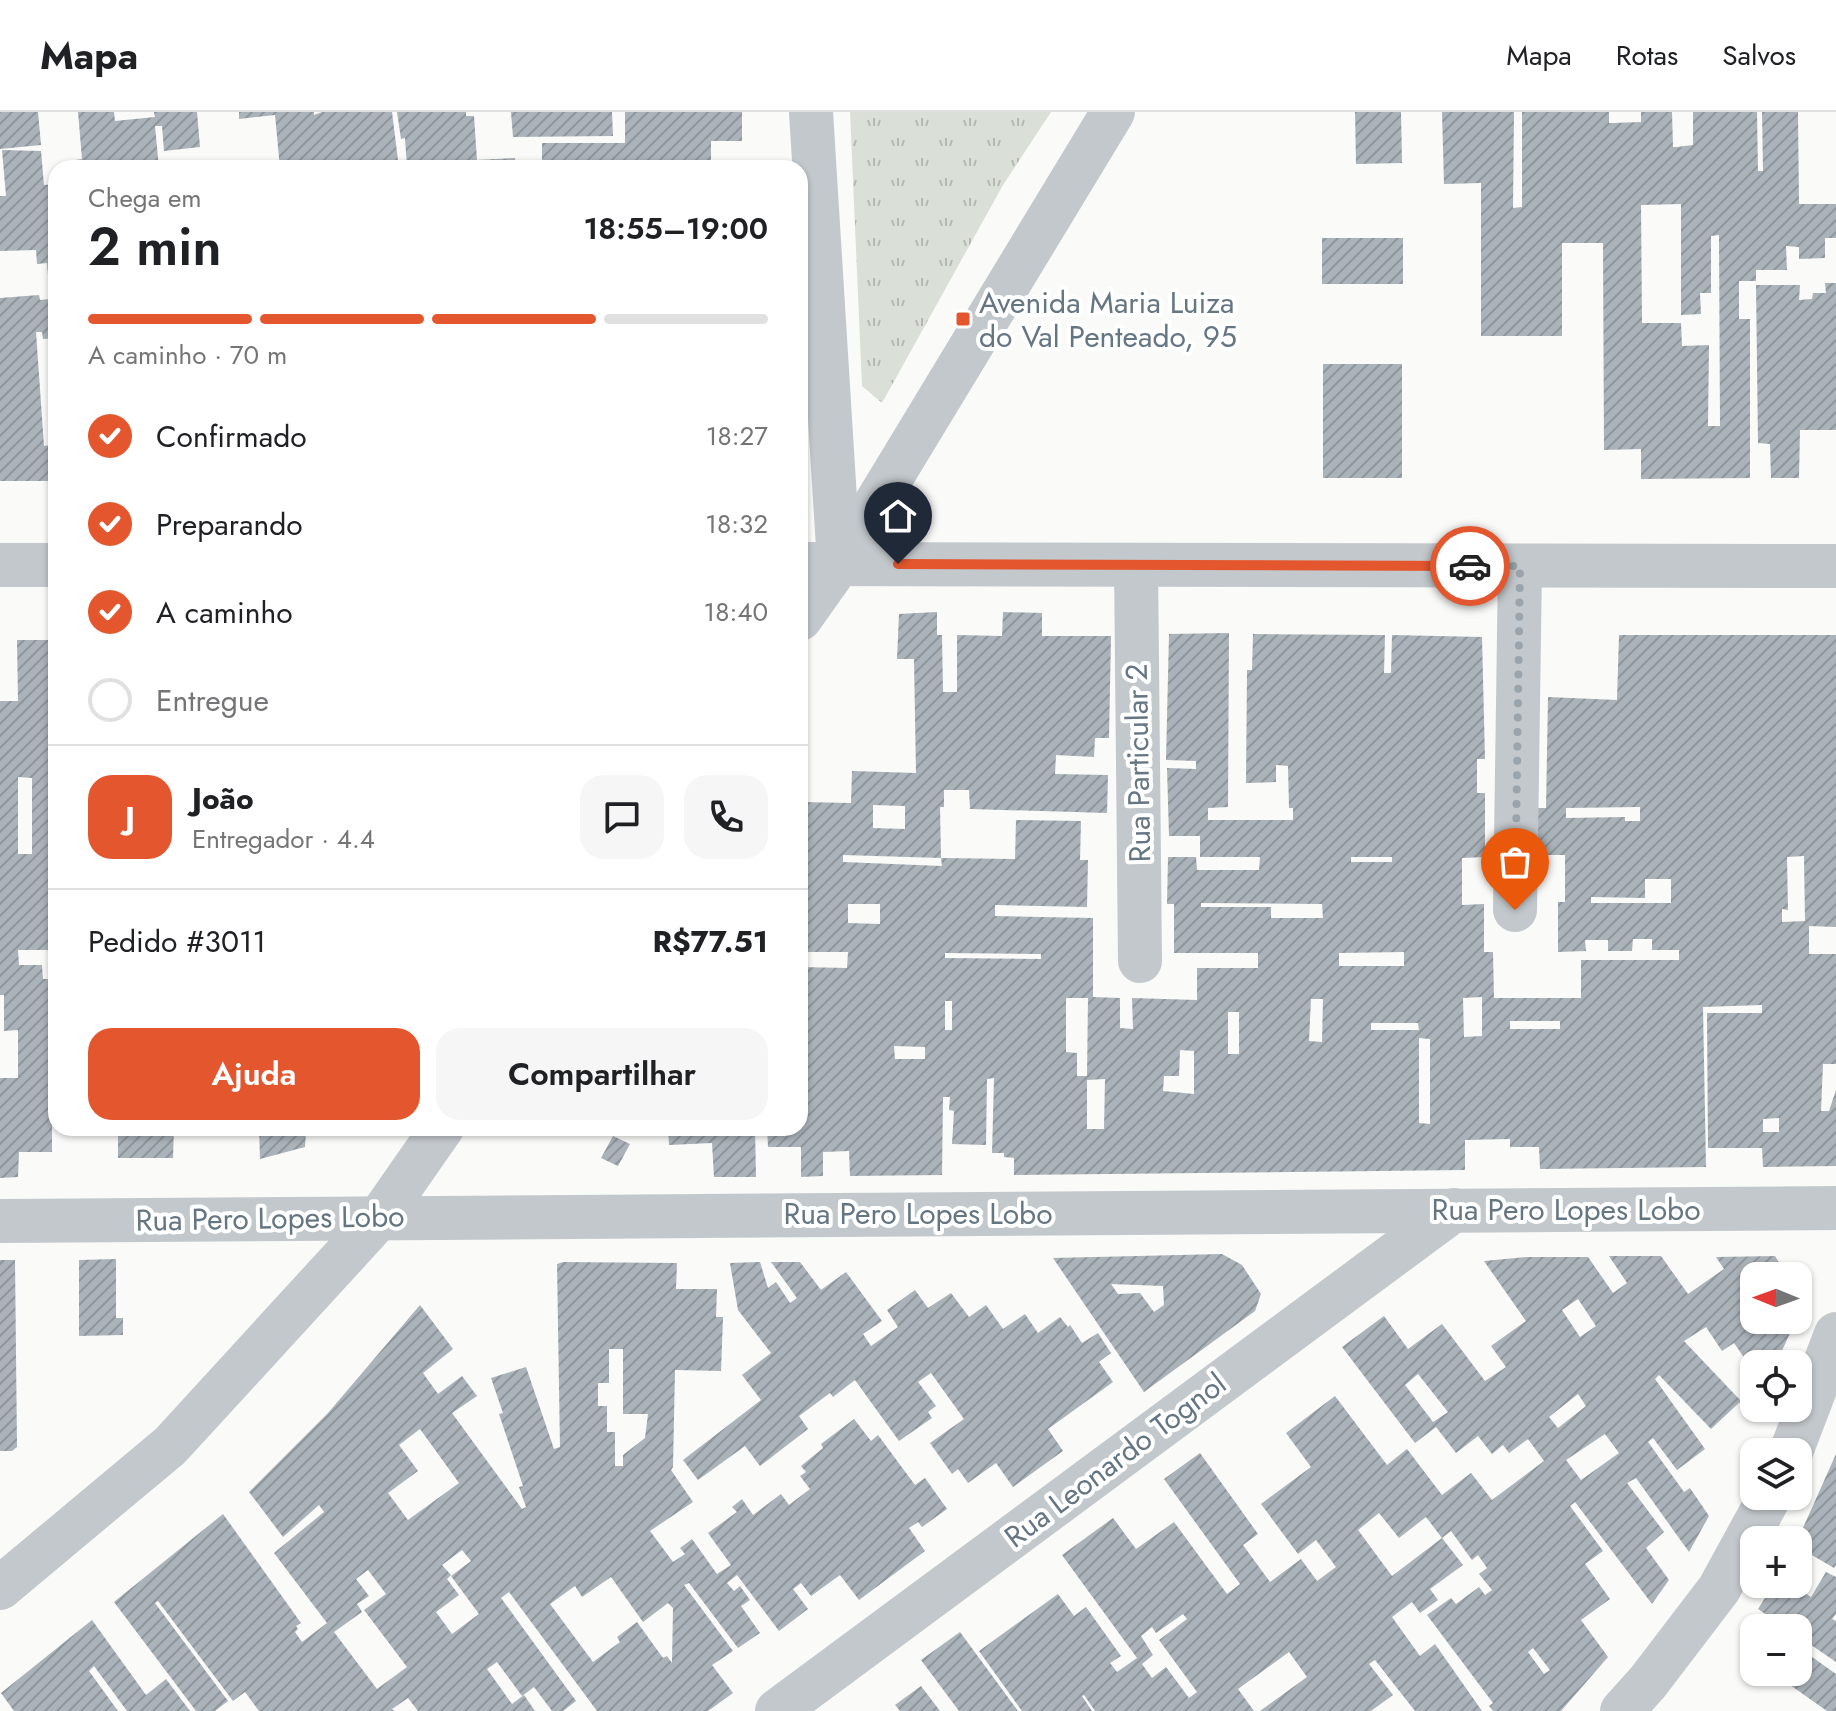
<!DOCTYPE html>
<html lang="pt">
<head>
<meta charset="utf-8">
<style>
  :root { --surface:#fff; --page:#f6f6f6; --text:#202124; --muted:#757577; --line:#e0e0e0; --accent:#e4572e }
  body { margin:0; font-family:Jost,sans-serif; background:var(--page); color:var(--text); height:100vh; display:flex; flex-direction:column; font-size:30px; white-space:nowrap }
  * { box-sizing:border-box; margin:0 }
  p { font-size:26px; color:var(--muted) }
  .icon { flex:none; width:44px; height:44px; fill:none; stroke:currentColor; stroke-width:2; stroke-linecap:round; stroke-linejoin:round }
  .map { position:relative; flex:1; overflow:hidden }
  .sheet { position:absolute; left:48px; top:48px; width:760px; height:976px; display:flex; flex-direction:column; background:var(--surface); border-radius:24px; box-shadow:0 2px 6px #0004 }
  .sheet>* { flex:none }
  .needle { width:52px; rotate:271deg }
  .buttons { position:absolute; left:1740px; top:1150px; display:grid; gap:16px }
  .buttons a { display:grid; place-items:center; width:72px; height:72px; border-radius:16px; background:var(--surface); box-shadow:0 2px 6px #0004; font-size:40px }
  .pin { position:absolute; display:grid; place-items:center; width:68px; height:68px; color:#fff; margin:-82px -34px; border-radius:50% 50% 50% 0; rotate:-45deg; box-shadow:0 0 8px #0007 }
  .pin .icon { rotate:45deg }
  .courier { position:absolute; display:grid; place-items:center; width:80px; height:80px; margin:-40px; border:6px solid #e4572e; border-radius:50%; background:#fff; color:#222; box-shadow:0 2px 10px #0007 }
  .headline em { font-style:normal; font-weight:600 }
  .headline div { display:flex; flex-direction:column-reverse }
  .headline { display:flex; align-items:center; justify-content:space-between; height:136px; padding:0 40px }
  h1 { font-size:52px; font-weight:600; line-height:60px }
  .bar { display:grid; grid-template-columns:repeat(4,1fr); gap:12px 8px; align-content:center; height:96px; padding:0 40px }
  .bar i { height:10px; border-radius:6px; background:var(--line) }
  .bar .active { background:var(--accent) }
  .bar p { grid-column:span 4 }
  .line { display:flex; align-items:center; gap:20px; padding:0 40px; border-top:2px solid var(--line) }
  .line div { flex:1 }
  .round { display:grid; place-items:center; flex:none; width:84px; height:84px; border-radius:24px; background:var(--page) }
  ol { padding:0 40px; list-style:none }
  li { display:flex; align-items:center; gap:24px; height:88px }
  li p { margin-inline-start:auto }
  li .icon { padding:8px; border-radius:50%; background:var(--accent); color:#fff; stroke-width:4 }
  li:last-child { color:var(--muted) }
  li i { width:44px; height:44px; border:4px solid var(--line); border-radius:50% }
  .action { display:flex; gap:16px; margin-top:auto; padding:16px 40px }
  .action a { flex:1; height:92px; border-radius:24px; background:var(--accent); color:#fff; font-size:32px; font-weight:600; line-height:92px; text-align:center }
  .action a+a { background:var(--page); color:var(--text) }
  header { display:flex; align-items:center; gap:48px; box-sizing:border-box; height:112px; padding:0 40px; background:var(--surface); border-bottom:2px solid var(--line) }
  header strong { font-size:38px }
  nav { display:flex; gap:44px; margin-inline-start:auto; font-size:28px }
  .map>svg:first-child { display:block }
  .grass { fill:url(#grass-tufts) }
  .building { fill:url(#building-hatch); fill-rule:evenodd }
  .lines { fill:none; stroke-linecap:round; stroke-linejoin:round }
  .minor { stroke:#c3c8cc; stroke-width:44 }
  .tertiary { stroke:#c3c8cc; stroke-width:44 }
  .done { stroke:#99a4ac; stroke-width:8; stroke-dasharray:0 14.4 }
  .route { stroke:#e4572e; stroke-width:10 }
  .poi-dot { fill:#e4572e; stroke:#fff; stroke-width:3 }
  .labels { text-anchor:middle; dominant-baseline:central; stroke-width:8; stroke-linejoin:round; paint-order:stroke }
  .poi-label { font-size:30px; fill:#657683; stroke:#fff; text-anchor:start }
  .street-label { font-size:30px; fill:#657683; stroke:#fff }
</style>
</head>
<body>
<header>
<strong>Mapa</strong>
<nav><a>Mapa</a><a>Rotas</a><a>Salvos</a></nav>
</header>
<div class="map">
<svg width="1836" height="1599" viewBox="0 0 1836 1599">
  <defs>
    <pattern id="grass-tufts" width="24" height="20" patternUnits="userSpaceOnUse" patternTransform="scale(2)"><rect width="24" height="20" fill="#dadfd7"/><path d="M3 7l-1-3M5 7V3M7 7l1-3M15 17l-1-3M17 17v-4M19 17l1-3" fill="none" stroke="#b4b9b4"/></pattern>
    <pattern id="building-hatch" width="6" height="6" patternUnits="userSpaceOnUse" patternTransform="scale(2)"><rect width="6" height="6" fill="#aab3b9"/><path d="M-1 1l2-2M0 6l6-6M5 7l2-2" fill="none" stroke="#8e969c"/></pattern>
  </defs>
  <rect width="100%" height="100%" fill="#fafaf8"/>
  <!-- grass -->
  <polygon class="grass" points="850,0 1051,0 1003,73 882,291 862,274"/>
  <!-- building -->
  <g class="building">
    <polygon points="0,0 38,0 41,33 0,37"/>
    <polygon points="78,0 114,0 115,9 155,5 154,0 197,0 200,35 164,39 162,14 155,14 159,56 76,56 76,48 82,47"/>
    <polygon points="239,0 314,0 314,3 322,0 392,0 399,56 280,56 275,3 239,7"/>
    <polygon points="397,0 466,0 466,4 474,4 477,48 515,46 516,56 407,56 405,26 401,27"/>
    <polygon points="511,0 612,0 613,24 513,25"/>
    <polygon points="625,0 742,0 742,29 711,29 711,56 542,56 542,31 625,31"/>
    <polygon points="1355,0 1401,0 1402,51 1356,52"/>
    <path d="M1442 0H1514L1513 96 1522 95V0H1609V11H1613L1641 10V0H1672L1673 35H1677L1693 33V0H1757L1758 59H1763L1762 0H1798L1799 92H1836V126H1825V146L1799 147V135L1786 134 1787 158H1756V169H1739V207H1750V366L1641 367V337L1604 338 1603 131H1562V224H1481V71L1444 72ZM1681 92V203L1701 202 1700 181H1711V124L1719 123 1720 314H1708L1709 233 1682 234 1681 211H1642L1641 93Z"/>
    <polygon points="2,38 41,39 44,73 56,72 56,226 43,227 42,220 36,220 44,334 50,333 52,369 0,369 0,186 39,183 40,188 50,187 47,151 37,152 36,138 0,139 0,84 6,84"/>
    <rect x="1322" y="126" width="81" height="46"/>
    <polygon points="1825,171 1836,171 1836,318 1800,318 1799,366 1771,366 1770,332 1758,331 1756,173 1800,173 1799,188 1812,187 1813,181 1826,181"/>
    <rect x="1323" y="252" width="79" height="114"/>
    <path d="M937 500V523H942L943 580H957V523L1002 524 1003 500 1042 501V524H1111L1109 626H1095L1094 645 1056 643 1055 662 1108 663 1107 701 970 697 969 678H944V695H940L941 746 843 743V750L942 754 941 746 1015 747 1016 708 1081 709 1080 748H1088L1087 795 995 793V804L1093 806V885L1120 886V916L1133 917 1132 886 1197 888V856H1258V841H1174V792H1167L1168 745H1196L1197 758H1259L1260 745H1200V724H1169L1167 656 1196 657V649L1166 648 1169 522 1229 521 1228 695 1208 696V708H1293V696H1289L1288 654 1276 653V670L1246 671 1247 558H1252L1253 522 1385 523 1384 561H1391L1392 523 1482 525 1485 647H1477V681H1485V745L1462 746V793L1484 792V840H1493L1494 886H1581V848H1679V838H1652V827H1633L1632 839H1608V828H1585L1586 839 1558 840V790H1565V743H1537V696H1546L1548 585 1617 588 1619 523H1836V815L1809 814V842H1836V952H1823L1821 999H1829L1836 978V1054L1763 1055 1762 1036H1708L1707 901H1762V893L1703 895 1706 1055 1540 1057 1539 1035H1510V1027L1465 1028V1058L1014 1063V1046L1004 1045V1041H992L994 966 987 967 986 1033 952 1032 954 999 949 998 950 985H943L942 1063 850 1064 849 1039 823 1040V1064L801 1065V1035H768L767 1016H800V855L847 856 848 840H800L803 741H800V690L851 691 852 659 916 661 914 547H897L899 502ZM873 693 905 694V717L873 716ZM1640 695V709H1625V705L1566 706V696ZM1804 744 1805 809 1782 810V797L1788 798 1787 745ZM1351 745H1392V750H1351ZM1645 767H1671V791H1591V785L1645 786ZM1201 791 1322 792 1323 806H1271V795H1201ZM848 792H880V812L848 811ZM1404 840V854H1339V841ZM945 841 1041 842V847L945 846ZM1482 885V924L1464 925 1463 886ZM1066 886H1088L1087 964H1077V941L1066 940ZM1311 887H1323L1322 930 1309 929ZM945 889H952V918H945ZM1228 900H1239V942H1228ZM1510 909H1560V917H1510ZM1371 911H1418L1419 918H1371ZM1419 926 1430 927V1012L1419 1011ZM894 934 925 935V947H895ZM1180 938 1194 939V982L1163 979 1164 964H1179ZM1105 967 1104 1017H1087V968ZM1779 1006V1020H1763V1007Z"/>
    <path d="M17 528H56V838H18L19 853H42L43 867H56V998H52V1040H19L18 1065 0 1066V966H18V918L4 919V883H0V589H18ZM18 665 32 666V742H18Z"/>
    <polygon points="118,1016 174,1016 173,1046 118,1046"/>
    <polygon points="259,1016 300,1016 300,1021 306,1020 305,1035 260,1047"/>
    <polygon points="668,1016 755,1016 756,1065 714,1065 712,1031 669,1033"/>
    <polygon points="613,1024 630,1032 618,1054 601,1046"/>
    <path d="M1222 1142 1242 1153 1261 1182 1255 1199 1144 1280 1053 1146ZM1111 1172 1163 1174 1164 1193 1154 1200 1140 1181 1118 1182Z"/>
    <path d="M1609 1144H1661L1688 1182 1724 1157 1716 1145 1775 1144 1787 1164H1754V1208H1796L1776 1252H1771L1768 1247 1761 1252H1754V1260L1734 1231 1722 1239 1706 1215 1684 1229 1741 1289 1711 1317 1659 1263 1655 1267 1705 1337 1677 1358 1653 1326 1648 1330 1684 1380 1690 1376 1709 1404 1689 1440 1636 1366 1627 1371 1664 1420 1646 1436 1669 1468 1652 1492 1575 1390 1570 1394 1603 1439 1585 1452 1610 1487 1581 1508 1608 1545 1561 1599H1493L1489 1594 1493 1591 1427 1503 1451 1486 1456 1492 1479 1475 1485 1483 1492 1478 1479 1462 1487 1456 1478 1443 1472 1448 1451 1419 1442 1426 1426 1405 1399 1426 1379 1401 1358 1418 1392 1464 1442 1426 1463 1453 1430 1477 1438 1488 1420 1501 1412 1490 1392 1505 1420 1544 1435 1532 1482 1599H1415L1375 1548 1369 1552 1393 1583 1371 1599H1260L1307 1565 1289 1540 1238 1577 1254 1599H1095L1084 1583 1082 1584 1092 1599H1022L979 1539 1058 1482 1074 1504 1086 1495 1121 1544 1110 1551 1117 1560 1137 1546 1062 1443 1113 1406 1136 1437 1174 1410 1227 1482 1240 1472 1164 1367 1200 1341 1258 1422 1243 1433 1270 1470 1301 1447 1317 1469 1336 1455 1316 1428 1298 1442 1261 1392 1311 1355 1286 1321 1335 1284 1387 1353 1407 1337 1442 1383 1471 1361 1492 1388 1544 1349 1528 1327 1509 1341 1503 1333 1492 1342 1478 1324 1456 1341 1436 1315 1415 1331 1342 1235 1384 1204 1408 1237 1442 1212 1485 1269 1506 1255 1491 1234 1526 1209 1484 1149 1527 1145H1588L1613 1181 1627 1171ZM1578 1187 1596 1214 1580 1225 1562 1198ZM1418 1262 1448 1300 1433 1310 1405 1273ZM1578 1282 1586 1294 1558 1316 1549 1305ZM1605 1322 1619 1341 1581 1368 1566 1348ZM1183 1502 1187 1507 1159 1528 1197 1580 1189 1586 1166 1555 1152 1566 1142 1552 1153 1543 1141 1524 1152 1515 1156 1521ZM1533 1536 1550 1558 1544 1562 1528 1540Z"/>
    <polygon points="116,1147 116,1206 123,1206 123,1223 79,1224 79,1148"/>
    <polygon points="0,1148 15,1148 17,1335 12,1339 0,1339"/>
    <path d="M563 1150 677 1151 676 1177H717L716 1205H723L721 1259 675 1258 673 1355 671 1358 693 1390 650 1419 673 1450 685 1442 680 1436 692 1427 717 1462 731 1453 708 1421 737 1400 732 1395 742 1387 753 1403 781 1382 789 1393 810 1377 800 1364 806 1360 801 1354 823 1336 821 1332 854 1307 871 1329 878 1323 915 1373 925 1366 947 1397 922 1415 918 1410 909 1416 925 1439 859 1488 840 1463 811 1484 801 1471 793 1477 808 1497 779 1519 737 1463 727 1471 734 1479 740 1474 750 1488 741 1494 760 1521 738 1536 689 1471 684 1473 733 1539 712 1553 733 1581 708 1599H597L509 1480 501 1486 576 1589 563 1599H552L534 1575 522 1584 497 1550 487 1557 512 1592 524 1583 535 1599H418L408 1586 392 1597 394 1599H259L245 1580 233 1589 158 1489 155 1491 228 1589 215 1599H196L114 1490 223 1402 301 1511 296 1514 298 1517 295 1520 302 1530 327 1511 274 1441 324 1400 319 1393 283 1425 249 1380 328 1301 420 1193 453 1237 423 1261 438 1282 462 1264 477 1284 452 1301 522 1397 526 1395 519 1375 523 1374 499 1302 503 1301 491 1266 526 1255 554 1337 560 1335 557 1152ZM609 1237H623V1302H648L645 1326 623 1343V1354H615V1320H607V1294H598V1271H609ZM420 1317 459 1371 408 1408 388 1381 418 1359 399 1333ZM462 1438 471 1449 451 1464 479 1502 452 1522 436 1500 459 1483 447 1467 451 1463 442 1453ZM368 1458 386 1482 364 1498 407 1555 377 1577 334 1520 362 1500 357 1492 369 1484 356 1467ZM611 1465 643 1510 668 1491 673 1496 672 1551 667 1544 663 1546 637 1510 617 1525 620 1530 593 1550 550 1492 575 1474 582 1485Z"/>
    <polygon points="760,1150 768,1176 776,1170 790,1191 797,1186 771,1150 800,1150 821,1178 846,1160 882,1209 863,1222 871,1234 898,1215 887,1198 915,1178 928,1196 951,1181 969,1205 986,1193 1003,1217 1025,1202 1038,1221 1060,1205 1068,1215 1070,1213 1082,1231 1098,1221 1111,1241 1099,1250 1113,1270 1048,1317 1063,1339 1013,1375 996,1351 968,1371 958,1357 952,1362 930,1331 964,1307 931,1261 918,1270 936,1294 928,1300 932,1306 899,1329 855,1268 833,1285 830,1281 799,1304 808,1317 760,1354 745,1334 698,1368 683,1348 761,1288 742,1263 771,1241 738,1198 730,1151"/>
    <polygon points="1836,1342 1836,1453 1834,1456 1798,1435 1798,1427"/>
    <polygon points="1826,1460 1836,1465 1836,1502 1832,1507 1836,1509 1836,1550 1798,1524 1798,1516 1786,1516 1758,1497 1774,1472 1791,1472 1811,1485"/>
    <polygon points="92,1508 146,1583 166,1567 190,1599 127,1599 94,1554 89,1559 118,1599 14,1599 1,1581"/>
    <polygon points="960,1520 1018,1599 959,1599 921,1548"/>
    <polygon points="1798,1535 1836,1562 1836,1599 1827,1599 1776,1563 1778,1560 1798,1560"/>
    <polygon points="921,1574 940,1599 900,1599 895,1593"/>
  </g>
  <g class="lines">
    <!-- minor -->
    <g class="minor">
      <polyline points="811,0 839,452"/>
      <polyline points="1136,453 1140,849"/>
      <polyline points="800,507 839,452 1113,0"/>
      <polyline points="1515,798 1520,454"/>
      <polyline points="0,1109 1836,1096"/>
      <polyline points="1791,1340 1836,1222"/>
      <polyline points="0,1476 170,1334 380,1105 442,1016"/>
      <polyline points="777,1599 1454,1098"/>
      <polyline points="1622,1599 1648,1570 1719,1477 1770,1384"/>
    </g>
    <!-- tertiary -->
    <g class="tertiary">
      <polyline points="800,452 1836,454"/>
      <polyline points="0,453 56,453"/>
    </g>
  </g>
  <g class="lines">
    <!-- done -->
    <polyline class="done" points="1470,454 1520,454 1515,798"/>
    <!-- route -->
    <polyline class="route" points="898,452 1470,454"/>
  </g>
  <!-- markers -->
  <rect class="poi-dot" x="955" y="199" width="16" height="16" rx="4"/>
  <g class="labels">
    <!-- poi labels -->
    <g class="poi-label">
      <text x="979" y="190">Avenida Maria Luiza<tspan x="979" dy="34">do Val Penteado, 95</tspan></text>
    </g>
    <!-- street labels -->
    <g class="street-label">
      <text transform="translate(1138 651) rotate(-91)">Rua Particular 2</text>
      <text x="1566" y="1097">Rua Pero Lopes Lobo</text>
      <text x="918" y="1101">Rua Pero Lopes Lobo</text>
      <text transform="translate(270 1106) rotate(-1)">Rua Pero Lopes Lobo</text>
      <text transform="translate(1115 1348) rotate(-37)">Rua Leonardo Tognol</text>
    </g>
  </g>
</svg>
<div class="buttons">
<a><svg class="needle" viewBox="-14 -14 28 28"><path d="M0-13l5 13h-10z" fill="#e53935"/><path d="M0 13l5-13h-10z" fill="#757577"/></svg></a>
<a><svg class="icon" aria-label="locate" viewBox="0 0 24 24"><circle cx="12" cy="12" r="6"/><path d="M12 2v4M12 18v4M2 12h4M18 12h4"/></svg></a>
<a><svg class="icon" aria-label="layers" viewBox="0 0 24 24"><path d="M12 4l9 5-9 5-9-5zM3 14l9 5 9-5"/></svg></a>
<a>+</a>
<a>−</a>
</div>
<div class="pin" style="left:1515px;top:798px;background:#ea580c"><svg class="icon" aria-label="bag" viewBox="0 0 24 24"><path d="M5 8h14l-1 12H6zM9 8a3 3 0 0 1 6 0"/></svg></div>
<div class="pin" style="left:898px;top:452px;background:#1f2937"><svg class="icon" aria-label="home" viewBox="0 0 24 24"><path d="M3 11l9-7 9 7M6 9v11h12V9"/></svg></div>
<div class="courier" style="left:1470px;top:454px"><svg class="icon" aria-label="car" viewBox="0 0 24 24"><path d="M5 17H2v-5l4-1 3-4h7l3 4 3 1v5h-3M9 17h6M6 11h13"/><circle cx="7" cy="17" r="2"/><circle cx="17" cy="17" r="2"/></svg></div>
<section class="sheet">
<div class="headline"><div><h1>2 min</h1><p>Chega em</p></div><em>18:55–19:00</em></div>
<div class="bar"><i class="active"></i><i class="active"></i><i class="active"></i><i></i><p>A caminho · 70 m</p></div>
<ol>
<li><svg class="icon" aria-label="check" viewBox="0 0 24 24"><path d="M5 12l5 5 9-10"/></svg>Confirmado<p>18:27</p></li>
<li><svg class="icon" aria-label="check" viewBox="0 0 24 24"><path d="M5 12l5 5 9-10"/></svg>Preparando<p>18:32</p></li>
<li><svg class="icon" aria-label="check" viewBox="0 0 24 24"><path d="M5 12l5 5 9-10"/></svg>A caminho<p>18:40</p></li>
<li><i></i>Entregue</li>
</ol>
<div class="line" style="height:144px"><b class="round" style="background:var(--accent);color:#fff">J</b><div><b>João</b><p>Entregador · 4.4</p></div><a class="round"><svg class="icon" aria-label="chat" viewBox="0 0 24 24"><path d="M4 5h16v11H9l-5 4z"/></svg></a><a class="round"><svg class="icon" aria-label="phone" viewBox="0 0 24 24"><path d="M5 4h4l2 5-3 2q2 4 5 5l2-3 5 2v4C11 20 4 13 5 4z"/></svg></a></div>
<div class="line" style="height:104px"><div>Pedido #3011</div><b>R$77.51</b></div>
<div class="action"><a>Ajuda</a><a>Compartilhar</a></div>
</section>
</div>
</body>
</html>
